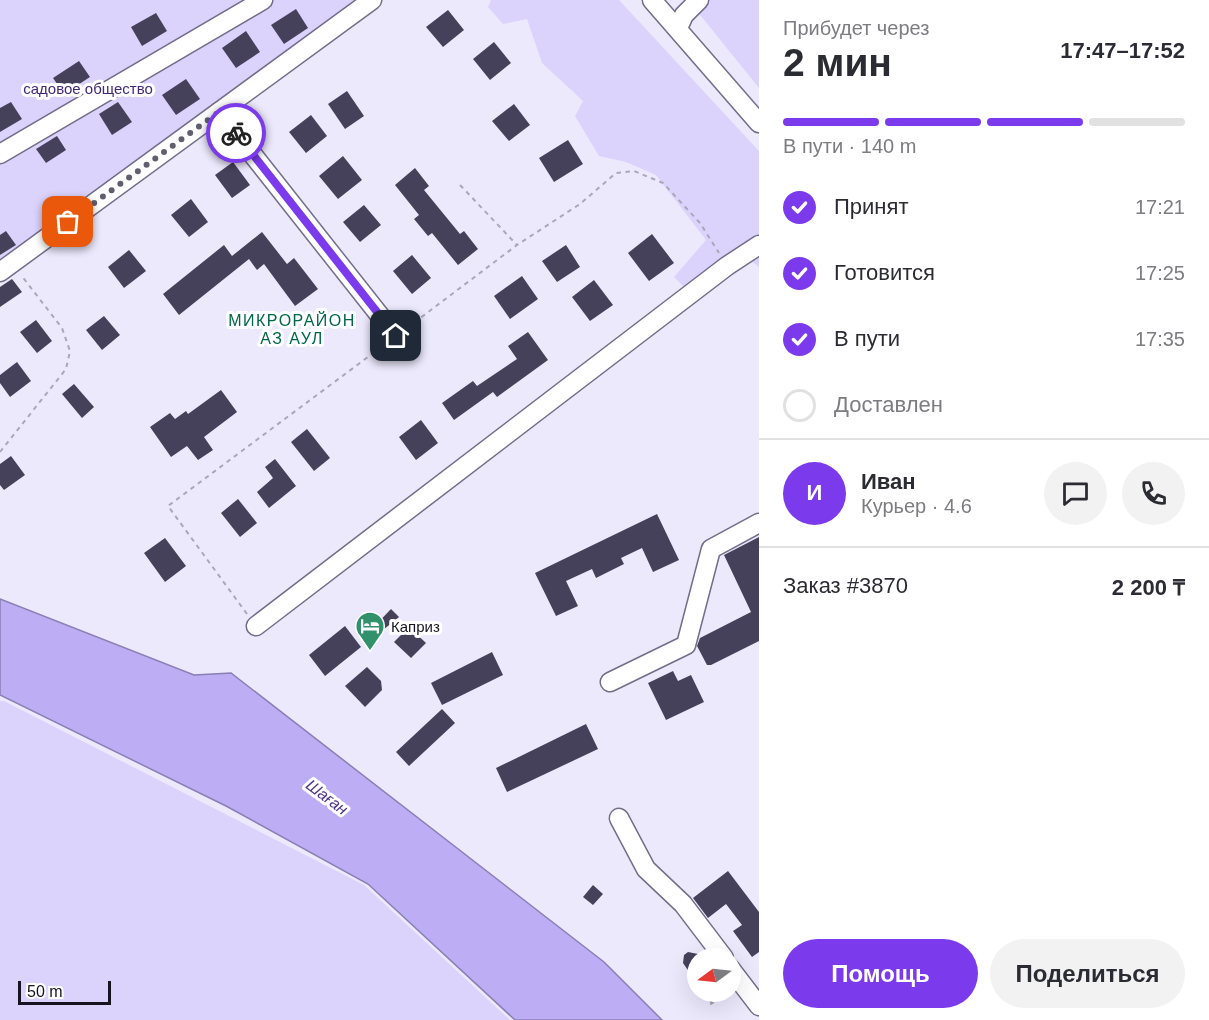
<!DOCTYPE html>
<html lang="ru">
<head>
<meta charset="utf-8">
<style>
  :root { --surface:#fff; --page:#f2f2f3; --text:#2b2b33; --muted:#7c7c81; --line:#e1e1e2; --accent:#7c3aed }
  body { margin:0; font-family:Helvetica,sans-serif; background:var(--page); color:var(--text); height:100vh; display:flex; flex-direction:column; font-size:22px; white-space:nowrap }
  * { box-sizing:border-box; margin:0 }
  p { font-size:20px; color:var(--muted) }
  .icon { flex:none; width:33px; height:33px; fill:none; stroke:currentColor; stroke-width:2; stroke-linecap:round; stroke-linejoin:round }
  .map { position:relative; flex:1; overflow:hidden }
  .side { display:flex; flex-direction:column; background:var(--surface); width:450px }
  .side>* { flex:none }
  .needle { width:39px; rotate:255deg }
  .controls { position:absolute; left:687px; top:948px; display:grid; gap:12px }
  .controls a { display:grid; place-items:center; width:54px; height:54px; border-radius:50%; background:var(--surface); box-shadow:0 6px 24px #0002; font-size:30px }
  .scale { position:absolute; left:18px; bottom:15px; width:93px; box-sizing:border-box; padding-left:6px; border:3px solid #16141f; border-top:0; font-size:16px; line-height:21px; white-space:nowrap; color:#16141f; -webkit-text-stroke:4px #fff; paint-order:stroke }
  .pin { position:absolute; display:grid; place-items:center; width:51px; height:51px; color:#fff; margin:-26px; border-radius:12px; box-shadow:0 3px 9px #0006 }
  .courier { position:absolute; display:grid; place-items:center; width:60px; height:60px; margin:-30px; border:4px solid #7c3aed; border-radius:50%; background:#fff; color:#222; box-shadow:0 2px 8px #0007 }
  .summary em { font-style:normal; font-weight:700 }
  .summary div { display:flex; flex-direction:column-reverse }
  .summary { display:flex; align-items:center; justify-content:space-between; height:102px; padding:0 24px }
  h1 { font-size:39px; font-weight:700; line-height:45px }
  .bar { display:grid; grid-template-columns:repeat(4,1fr); gap:9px 6px; align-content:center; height:72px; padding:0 24px }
  .bar i { height:8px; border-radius:4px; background:var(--line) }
  .bar .on { background:var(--accent) }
  .bar p { grid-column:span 4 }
  .line { display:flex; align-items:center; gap:15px; padding:0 24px; border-top:2px solid var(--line) }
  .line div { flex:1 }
  .round { display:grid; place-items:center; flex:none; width:63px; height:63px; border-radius:32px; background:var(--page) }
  ol { padding:0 24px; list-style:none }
  li { display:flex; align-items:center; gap:18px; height:66px }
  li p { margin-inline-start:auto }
  li .icon { padding:6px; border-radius:50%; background:var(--accent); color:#fff; stroke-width:4 }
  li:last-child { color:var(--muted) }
  li i { width:33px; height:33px; border:3px solid var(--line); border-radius:50% }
  .cta { display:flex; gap:12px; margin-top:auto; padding:12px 24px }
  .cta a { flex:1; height:69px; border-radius:36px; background:var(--accent); color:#fff; font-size:24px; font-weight:700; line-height:69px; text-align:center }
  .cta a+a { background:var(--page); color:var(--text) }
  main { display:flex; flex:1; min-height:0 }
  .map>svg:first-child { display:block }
  .green { fill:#dbd3fc }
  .water { fill:#bcadf4; stroke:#8a7fb4; stroke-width:1.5 }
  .building { fill:#46415b }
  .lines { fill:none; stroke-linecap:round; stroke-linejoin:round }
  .minor-casing { stroke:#726d89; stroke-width:21 }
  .path { stroke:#aaa7b8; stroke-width:2; stroke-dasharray:4.5 4.5; stroke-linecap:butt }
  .minor { stroke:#fff; stroke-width:18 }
  .done { stroke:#615f6d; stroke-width:6; stroke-dasharray:0 10.8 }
  .route { stroke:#7c3aed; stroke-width:8 }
  .labels { text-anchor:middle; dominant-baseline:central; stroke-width:6; stroke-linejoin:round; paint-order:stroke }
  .park-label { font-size:15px; fill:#422879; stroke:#fff }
  .poi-label { font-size:15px; fill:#16141f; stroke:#fff; text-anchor:start }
  .neighbourhood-label { font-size:16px; letter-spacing:1.5px; fill:#006847; stroke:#fff }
  .water-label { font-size:16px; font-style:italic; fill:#4d3487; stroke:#fff }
</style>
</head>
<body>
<main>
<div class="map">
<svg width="759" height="1020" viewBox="0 0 759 1020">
  <rect width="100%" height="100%" fill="#ede9fd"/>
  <!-- green -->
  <g class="green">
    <polygon points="0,0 355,0 0,260"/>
    <polygon points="491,0 619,0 759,151 759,267 737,250 688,291 674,277 706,240 656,175 626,162 599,156 575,116 583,101 542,63 527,19 503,24 488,7"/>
    <polygon points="688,0 759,0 759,88"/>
    <polygon points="0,701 4,701 364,885 510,1020 0,1020"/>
  </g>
  <!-- water -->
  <polygon class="water" points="0,599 194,675 231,673 604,962 662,1020 515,1020 368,884 226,806 0,695"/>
  <!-- building -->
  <g class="building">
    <polygon points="296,9 308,28 284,44 271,25"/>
    <polygon points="448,10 464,30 443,47 426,27"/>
    <polygon points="156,13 167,31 142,46 131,27"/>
    <polygon points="246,31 260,52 236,68 222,48"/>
    <polygon points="494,42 511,63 490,80 473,59"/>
    <polygon points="79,61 90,77 64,94 53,78"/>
    <polygon points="186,79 200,99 176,115 162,95"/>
    <polygon points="347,91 364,116 345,129 328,104"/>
    <polygon points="11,102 22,119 0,132 0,108"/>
    <polygon points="118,102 132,122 112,135 99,114"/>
    <polygon points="514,104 530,125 509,141 492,121"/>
    <polygon points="311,115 327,136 306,153 289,132"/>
    <polygon points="57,136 66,150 46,163 36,149"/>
    <polygon points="568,140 583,164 554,182 539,158"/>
    <polygon points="343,156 362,180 338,199 319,176"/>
    <polygon points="233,162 250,185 232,198 215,175"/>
    <polygon points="415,168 429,186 424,190 460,234 464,231 478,249 458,265 432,233 428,236 414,219 419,215 395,185"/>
    <polygon points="191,199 208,222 189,237 171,215"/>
    <polygon points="364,205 381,225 360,242 343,222"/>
    <polygon points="6,231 16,245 0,255 0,235"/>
    <polygon points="262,232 287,264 294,258 318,289 295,306 264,264 257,270 249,259 179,315 163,294 224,245 232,256"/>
    <polygon points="652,234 674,263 649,281 628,253"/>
    <polygon points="566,245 580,267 557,282 542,261"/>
    <polygon points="129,250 146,271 124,288 108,267"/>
    <polygon points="412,255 431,278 412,294 393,271"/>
    <polygon points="522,276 538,299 510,319 494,296"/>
    <polygon points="12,279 22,292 0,307 0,287"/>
    <polygon points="594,280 613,305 590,321 572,297"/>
    <polygon points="104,316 120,335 102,350 86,330"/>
    <polygon points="36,320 52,341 37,353 20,332"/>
    <polygon points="528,332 548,360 497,397 493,392 454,420 442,403 473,381 477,386 517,359 508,346"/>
    <polygon points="17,362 31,381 10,397 0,383 0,375"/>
    <polygon points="74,384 94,407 82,418 62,394"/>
    <polygon points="221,390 237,412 204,437 213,450 198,460 187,446 171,457 150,427 170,413 175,419 186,411 188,414"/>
    <polygon points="421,420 438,443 416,460 399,437"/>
    <polygon points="307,429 330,458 314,471 291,442"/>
    <polygon points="11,456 25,475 4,490 0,485 0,464"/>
    <polygon points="275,459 296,486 269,508 257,492 273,478 265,467"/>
    <polygon points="238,499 257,523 240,537 221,513"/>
    <polygon points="657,514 679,560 653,572 642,548 621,558 624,564 596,578 592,569 566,581 578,606 556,616 535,573"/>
    <polygon points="759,537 759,641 711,665 707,665 697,646 700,638 751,612 724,555"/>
    <polygon points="165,538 186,566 165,582 144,553"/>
    <polygon points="391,609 399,617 373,638 368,633"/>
    <polygon points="345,626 361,647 325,676 309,655"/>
    <polygon points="409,627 426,643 411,658 394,642"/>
    <polygon points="492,652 503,675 442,705 431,683"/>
    <polygon points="367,667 381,681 382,690 365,707 345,686"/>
    <polygon points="673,671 678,681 691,675 704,702 666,720 648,683"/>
    <polygon points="442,709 455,723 409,766 396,752"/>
    <polygon points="586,724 598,749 507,792 496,768"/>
    <polygon points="728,871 759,912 759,952 752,957 733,931 742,925 726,904 708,918 693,898"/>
    <polygon points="593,885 603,894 593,905 583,897"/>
    <polygon points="688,952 698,954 698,985 683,963 684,955"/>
    <polygon points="702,992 726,992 711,1003"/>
  </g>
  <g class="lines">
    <!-- minor casing -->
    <g class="minor-casing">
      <g id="minor">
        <polyline points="652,0 759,123"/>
        <polyline points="678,28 684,15 699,0"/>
        <polyline points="219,112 396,336"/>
        <polyline points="0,154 263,0"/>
        <polyline points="0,272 372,0"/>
        <polyline points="256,626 727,266 759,245"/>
        <polyline points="610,682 686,645 711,549 759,523"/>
        <polyline points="619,818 646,869 683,904 724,958"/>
        <polyline points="730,968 759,1006"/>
      </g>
    </g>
    <!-- path -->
    <g class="path">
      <polyline points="460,185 517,245"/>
      <polyline points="407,328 517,245 580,204 616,173 634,171 663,183 700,223 719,253"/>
      <polyline points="0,452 66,369 70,351 62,328 21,275"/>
      <polyline points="247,614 168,506 384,345"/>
      <polyline points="715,998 709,1002 711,1004 717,1000 718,1001"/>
      <polyline points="718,998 720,1000"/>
    </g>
    <!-- minor -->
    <use href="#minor" class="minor"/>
  </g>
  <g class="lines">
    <!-- done -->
    <polyline class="done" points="68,222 219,112 236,133"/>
    <!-- route -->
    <polyline class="route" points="236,133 396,336"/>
  </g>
  <!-- icons -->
  <defs>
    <g id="hotel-pin" transform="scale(1.5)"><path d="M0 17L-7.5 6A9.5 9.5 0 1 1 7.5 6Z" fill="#30916a" stroke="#fff"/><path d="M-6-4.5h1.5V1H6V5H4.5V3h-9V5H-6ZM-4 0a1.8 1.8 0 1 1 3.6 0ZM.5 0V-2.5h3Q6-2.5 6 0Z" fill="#fff"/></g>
  </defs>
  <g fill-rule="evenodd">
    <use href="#hotel-pin" x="370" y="626"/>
  </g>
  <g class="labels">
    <!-- park labels -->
    <g class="park-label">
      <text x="88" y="88">садовое общество</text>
    </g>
    <!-- poi labels -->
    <g class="poi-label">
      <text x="391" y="626">Каприз</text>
    </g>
    <!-- neighbourhood labels -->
    <g class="neighbourhood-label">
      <text x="292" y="320">МИКРОРАЙОН<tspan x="292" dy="18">АЗ АУЛ</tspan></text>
    </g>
    <!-- water labels -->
    <g class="water-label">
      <text transform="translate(327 797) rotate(37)">Шаған</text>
    </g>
  </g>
</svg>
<div class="controls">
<a><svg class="needle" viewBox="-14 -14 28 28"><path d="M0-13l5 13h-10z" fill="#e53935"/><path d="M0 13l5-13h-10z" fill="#7c7c81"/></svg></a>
</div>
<div class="scale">50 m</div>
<div class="pin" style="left:68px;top:222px;background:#ea580c"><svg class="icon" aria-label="bag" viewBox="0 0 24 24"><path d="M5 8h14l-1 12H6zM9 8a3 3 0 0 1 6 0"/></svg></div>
<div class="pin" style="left:396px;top:336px;background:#1f2937"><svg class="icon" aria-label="home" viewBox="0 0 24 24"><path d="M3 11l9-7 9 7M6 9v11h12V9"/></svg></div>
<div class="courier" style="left:236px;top:133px"><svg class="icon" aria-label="bike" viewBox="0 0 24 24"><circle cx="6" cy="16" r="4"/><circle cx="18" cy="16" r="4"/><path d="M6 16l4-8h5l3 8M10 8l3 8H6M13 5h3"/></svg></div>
</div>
<section class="side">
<div class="summary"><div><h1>2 мин</h1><p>Прибудет через</p></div><em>17:47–17:52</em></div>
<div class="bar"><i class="on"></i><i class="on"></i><i class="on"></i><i></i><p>В пути · 140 m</p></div>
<ol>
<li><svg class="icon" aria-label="check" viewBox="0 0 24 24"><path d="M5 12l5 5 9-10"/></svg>Принят<p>17:21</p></li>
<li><svg class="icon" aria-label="check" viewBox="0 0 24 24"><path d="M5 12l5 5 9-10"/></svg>Готовится<p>17:25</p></li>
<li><svg class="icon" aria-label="check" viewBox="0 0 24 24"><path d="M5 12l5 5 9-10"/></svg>В пути<p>17:35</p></li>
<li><i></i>Доставлен</li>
</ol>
<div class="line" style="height:108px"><b class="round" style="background:var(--accent);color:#fff">И</b><div><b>Иван</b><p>Курьер · 4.6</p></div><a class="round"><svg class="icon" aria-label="chat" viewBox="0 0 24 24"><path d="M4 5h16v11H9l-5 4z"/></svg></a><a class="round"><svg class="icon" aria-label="phone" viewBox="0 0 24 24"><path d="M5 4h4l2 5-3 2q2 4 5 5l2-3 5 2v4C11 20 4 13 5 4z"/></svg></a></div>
<div class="line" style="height:78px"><div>Заказ #3870</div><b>2 200 ₸</b></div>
<div class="cta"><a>Помощь</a><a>Поделиться</a></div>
</section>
</main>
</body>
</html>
